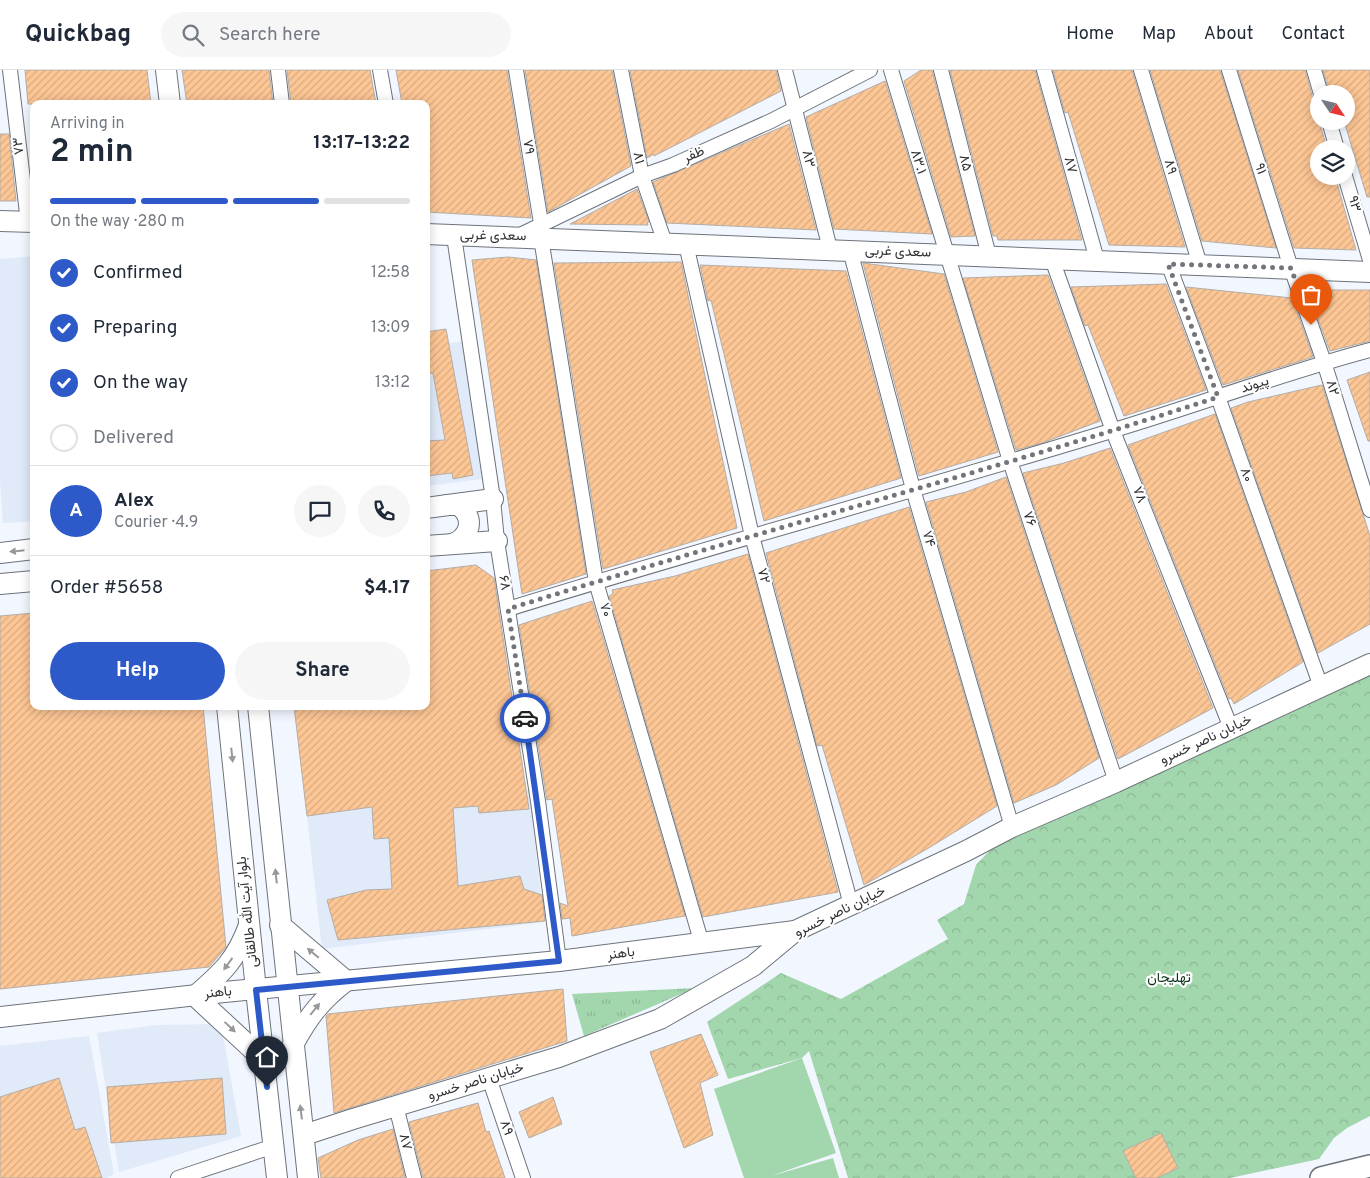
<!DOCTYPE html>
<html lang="en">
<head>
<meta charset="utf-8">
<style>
  :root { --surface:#fff; --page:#f6f6f7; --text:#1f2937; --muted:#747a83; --line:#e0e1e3; --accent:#2e5ac9 }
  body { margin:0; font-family:Overpass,Vazirmatn,sans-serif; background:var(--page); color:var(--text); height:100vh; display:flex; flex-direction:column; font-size:19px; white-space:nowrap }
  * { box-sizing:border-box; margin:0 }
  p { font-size:16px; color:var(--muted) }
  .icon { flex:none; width:28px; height:28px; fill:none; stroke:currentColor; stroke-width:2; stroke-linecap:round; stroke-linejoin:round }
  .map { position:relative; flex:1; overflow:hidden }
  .details { position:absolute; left:30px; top:30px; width:400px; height:610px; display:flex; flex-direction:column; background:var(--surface); border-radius:10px; box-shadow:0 2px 12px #0003 }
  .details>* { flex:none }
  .needle { width:32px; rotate:125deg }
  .fabs { position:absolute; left:1310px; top:15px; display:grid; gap:10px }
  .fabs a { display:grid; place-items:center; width:45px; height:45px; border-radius:50%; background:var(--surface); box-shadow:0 2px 12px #0003; font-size:25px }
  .pin { position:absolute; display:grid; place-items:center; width:42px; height:42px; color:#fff; margin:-51px -21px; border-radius:50% 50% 50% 0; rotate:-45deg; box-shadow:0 0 5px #0007 }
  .pin .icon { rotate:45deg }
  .courier { position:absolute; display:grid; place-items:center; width:50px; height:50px; margin:-25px; border:4px solid #2e5ac9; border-radius:50%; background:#fff; color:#222; box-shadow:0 1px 6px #0007 }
  .headline em { font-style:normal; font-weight:700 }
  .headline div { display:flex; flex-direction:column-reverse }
  .headline { display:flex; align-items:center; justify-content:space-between; height:85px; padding:0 20px }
  h1 { font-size:32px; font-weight:700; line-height:38px }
  .bar { display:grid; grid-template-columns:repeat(4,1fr); gap:8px 5px; align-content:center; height:60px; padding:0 20px }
  .bar i { height:6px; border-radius:4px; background:var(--line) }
  .bar .on { background:var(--accent) }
  .bar p { grid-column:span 4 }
  .line { display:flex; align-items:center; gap:12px; padding:0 20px; border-top:1px solid var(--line) }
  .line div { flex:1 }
  .round { display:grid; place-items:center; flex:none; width:52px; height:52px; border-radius:26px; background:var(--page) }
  ol { padding:0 20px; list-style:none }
  li { display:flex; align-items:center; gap:15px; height:55px }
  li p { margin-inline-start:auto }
  li .icon { padding:5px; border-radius:50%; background:var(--accent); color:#fff; stroke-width:4 }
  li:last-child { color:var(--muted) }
  li i { width:28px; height:28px; border:2px solid var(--line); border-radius:50% }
  .cta { display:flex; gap:10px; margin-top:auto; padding:10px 20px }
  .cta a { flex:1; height:58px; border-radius:30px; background:var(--accent); color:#fff; font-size:20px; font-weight:700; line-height:58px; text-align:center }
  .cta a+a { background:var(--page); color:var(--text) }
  header { display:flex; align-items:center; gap:30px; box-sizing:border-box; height:70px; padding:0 25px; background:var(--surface); border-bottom:1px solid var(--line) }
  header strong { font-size:24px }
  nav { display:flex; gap:28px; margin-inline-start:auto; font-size:18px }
  .search { width:350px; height:45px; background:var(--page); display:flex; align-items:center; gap:12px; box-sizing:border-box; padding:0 18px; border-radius:28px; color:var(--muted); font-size:19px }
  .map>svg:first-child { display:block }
  .built { fill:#e0eaf9 }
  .grass { fill:url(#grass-tufts) }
  .park { fill:url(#park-crowns) }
  .garden { fill:#a2d6ac }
  .building { fill:url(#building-hatch); stroke:#b4ada6 }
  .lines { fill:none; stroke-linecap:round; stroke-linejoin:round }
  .street-casing { stroke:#6e737a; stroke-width:16 }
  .secondary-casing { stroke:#6e737a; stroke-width:22 }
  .primary-casing { stroke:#6e737a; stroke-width:24 }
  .street { stroke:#fff; stroke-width:14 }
  .secondary { stroke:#fff; stroke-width:20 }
  .primary { stroke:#fff; stroke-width:21 }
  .oneway { fill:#969899 }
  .done { stroke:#72757a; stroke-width:5; stroke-dasharray:0 9 }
  .route { stroke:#2e5ac9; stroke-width:6 }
  .labels { text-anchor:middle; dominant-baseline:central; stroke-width:4.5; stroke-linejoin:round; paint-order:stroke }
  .street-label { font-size:14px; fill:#2e3033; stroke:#fff }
  .park-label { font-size:14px; fill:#0a3719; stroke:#fff }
</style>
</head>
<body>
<header>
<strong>Quickbag</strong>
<div class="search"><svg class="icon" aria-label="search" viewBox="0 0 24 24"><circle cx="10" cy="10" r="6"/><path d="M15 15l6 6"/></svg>Search here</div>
<nav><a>Home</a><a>Map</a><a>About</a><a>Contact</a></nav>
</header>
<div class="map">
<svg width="1370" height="1108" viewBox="0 0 1370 1108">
  <defs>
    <pattern id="grass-tufts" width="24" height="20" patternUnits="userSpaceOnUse" patternTransform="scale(1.25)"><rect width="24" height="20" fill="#a2d6ac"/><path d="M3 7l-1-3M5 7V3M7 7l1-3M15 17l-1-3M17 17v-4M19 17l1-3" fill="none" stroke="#8cb894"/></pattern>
    <pattern id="park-crowns" width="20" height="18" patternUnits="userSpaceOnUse" patternTransform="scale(1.25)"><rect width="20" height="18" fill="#a2d6ac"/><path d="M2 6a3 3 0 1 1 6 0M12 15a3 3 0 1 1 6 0" fill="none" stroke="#8cb894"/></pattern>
    <pattern id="building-hatch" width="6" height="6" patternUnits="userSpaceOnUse" patternTransform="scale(1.25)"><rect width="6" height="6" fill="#fdc695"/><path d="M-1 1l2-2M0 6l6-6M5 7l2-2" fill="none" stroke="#d9aa81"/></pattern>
  </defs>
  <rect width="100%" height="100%" fill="#f1f6ff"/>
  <!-- built -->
  <g class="built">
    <polygon points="34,186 34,451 3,453 0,411 0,189"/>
    <polygon points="465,271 482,409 426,416 426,276"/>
    <polygon points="529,720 544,852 322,879 307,746 422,730"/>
    <polygon points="221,954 241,1066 119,1102 97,963 157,955"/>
    <polygon points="89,966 114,1104 106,1108 0,1108 0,976"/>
  </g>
  <!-- grass -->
  <polygon class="grass" points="695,918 584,966 572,924"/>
  <!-- park -->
  <polygon class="park" points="1370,602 1370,1046 1347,1058 1334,1068 1319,1089 1230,1108 848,1108 809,981 802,988 728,1009 707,952 781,903 841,929 948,869 937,850 964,834 976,795 1012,757"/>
  <!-- garden -->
  <polygon class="garden" points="802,988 836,1083 771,1106 833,1088 839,1108 744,1108 714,1019"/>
  <!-- building -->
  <g class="building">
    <polygon points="25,0 147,0 151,34 28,34"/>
    <polygon points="182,0 269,0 273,34 187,34"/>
    <polygon points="287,0 370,0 376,34 291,34"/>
    <polygon points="396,0 507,0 531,148 426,142 426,34 402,34"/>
    <polygon points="525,0 612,0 631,96 548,142"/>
    <polygon points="630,0 776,0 781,21 654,86 654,84 647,88"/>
    <polygon points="921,0 932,0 975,166 951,167 904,11"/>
    <polygon points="950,0 1035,0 1082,170 998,170 997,166 993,166"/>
    <polygon points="1053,0 1132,0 1185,177 1109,175 1068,42 1065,43"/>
    <polygon points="1150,0 1220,0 1276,178 1202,171"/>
    <polygon points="1238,0 1305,0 1327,79 1319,79 1319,106 1335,106 1356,180 1294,178"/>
    <polygon points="1323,0 1370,0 1370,127 1367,127 1344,51 1346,51 1346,24 1330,24"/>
    <polygon points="885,11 932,164 834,159 806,47"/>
    <polygon points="789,54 816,160 667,153 653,112"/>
    <polygon points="0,64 9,64 16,131 0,131"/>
    <polygon points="637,119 649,152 647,152 648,155 570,154"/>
    <polygon points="508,187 536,190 586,504 522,524 472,190"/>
    <polygon points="681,192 737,458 603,499 554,193"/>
    <polygon points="863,193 944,204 998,382 919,406"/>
    <polygon points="700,195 846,201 901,408 764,451 711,230 708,231"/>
    <polygon points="1048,205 1100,351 1042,373 1016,380 963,208"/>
    <polygon points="1166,214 1206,320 1124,346 1088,255 1085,256 1071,217"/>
    <polygon points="1186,217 1292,228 1313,287 1223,315"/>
    <polygon points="1312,220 1370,220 1370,271 1330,281 1311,230 1314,230"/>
    <polygon points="446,259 473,405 453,409 452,403 426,406 426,371 445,370 433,303 426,304 426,262"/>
    <polygon points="1370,302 1370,371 1368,371 1347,310"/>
    <polygon points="1322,315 1370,466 1370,554 1318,583 1231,338 1248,332"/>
    <polygon points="1215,344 1303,592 1234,634 1231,628 1229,629 1128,375"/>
    <polygon points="1110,378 1213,638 1118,689 1023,403 1064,393"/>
    <polygon points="1006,407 1099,688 1056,715 1014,733 926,432 966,422"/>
    <polygon points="909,437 997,736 927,779 864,815 822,675 817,676 766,483"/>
    <polygon points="748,484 838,822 703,847 609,526 613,524 612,520 675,506"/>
    <polygon points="476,495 494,508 529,739 479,743 478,736 453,738 458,816 520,806 524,819 542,825 545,851 338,870 327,830 366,820 392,819 389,768 374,769 372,737 307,746 294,636 426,636 426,501"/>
    <polygon points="592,531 685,846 572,866 570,848 562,849 560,833 568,836 552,729 547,730 519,555"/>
    <polygon points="34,543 34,636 203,636 226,877 209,897 0,919 0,546"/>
    <polygon points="563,919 567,971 334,1043 326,946 328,944"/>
    <polygon points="701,964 718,1005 700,1013 713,1065 684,1078 650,982"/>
    <polygon points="59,1008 75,1060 85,1057 102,1108 0,1108 0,1027"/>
    <polygon points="222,1008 226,1064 111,1073 107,1017"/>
    <polygon points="553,1027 562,1054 529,1068 519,1042"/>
    <polygon points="478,1033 486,1062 489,1061 505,1108 423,1108 409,1052"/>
    <polygon points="393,1059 405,1108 321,1108 318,1088 358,1070"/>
    <polygon points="1161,1063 1178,1098 1157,1108 1136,1108 1123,1081"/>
  </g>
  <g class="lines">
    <!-- street casing -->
    <g class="street-casing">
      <g id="street">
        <polyline points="10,0 28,152"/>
        <polyline points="278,0 282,34"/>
        <polyline points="380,0 386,34"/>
        <polyline points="516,0 541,153"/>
        <polyline points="621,0 642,106 665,173"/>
        <polyline points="785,0 830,179"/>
        <polyline points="891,0 1010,391 1116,712"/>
        <polyline points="941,0 989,186"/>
        <polyline points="1044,0 1097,190"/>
        <polyline points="1141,0 1200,195"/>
        <polyline points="1229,0 1291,198 1324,292 1370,440"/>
        <polyline points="1314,0 1321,24"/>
        <polyline points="1329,51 1337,79"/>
        <polyline points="1345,106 1370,190"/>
        <polyline points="454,166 493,429 497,471 538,731 559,891"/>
        <polyline points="516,167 642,106 673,95 771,51 870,0"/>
        <polyline points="541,168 596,512 702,874"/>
        <polyline points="686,174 752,466 851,835"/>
        <polyline points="850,180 913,419 1012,757"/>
        <polyline points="1052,189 1113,361 1231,658"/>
        <polyline points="1168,193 1218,327 1321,617"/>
        <path d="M508 539C708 477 911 422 1111 361 1198 335 1283 303 1370 280"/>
        <polyline points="489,1008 523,1108"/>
        <polyline points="396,1036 414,1108"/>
        <polyline points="178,1108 274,1076"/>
      </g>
    </g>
    <!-- secondary casing -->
    <g class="secondary-casing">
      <g id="secondary">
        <polyline points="166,0 170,34"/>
        <polyline points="0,151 34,152"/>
        <polyline points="426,164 1370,202"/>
        <path d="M447 435C452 435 458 434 462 438 476 452 467 469 452 474"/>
        <polyline points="426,438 493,429"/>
        <polyline points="426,476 497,471"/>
        <polyline points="0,483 34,479"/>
        <polyline points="0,514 34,511"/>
        <polyline points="227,636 256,920 277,1108"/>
        <polyline points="258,636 308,1108"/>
        <polyline points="280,855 346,911"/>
        <polyline points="195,926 264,990"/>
        <path d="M195 926C222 903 237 889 249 855"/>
        <polyline points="0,947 224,922 559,891 795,861"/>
        <path d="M293 975C308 947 321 930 346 911"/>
        <polyline points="304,1065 353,1049 559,987 660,949 753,896 795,861 966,781 1012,757 1116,712 1370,594"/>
      </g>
    </g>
    <!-- primary casing -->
    <g class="primary-casing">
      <polyline id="primary" points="1321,1108 1370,1096"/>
    </g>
    <!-- street -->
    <use href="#street" class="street"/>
    <!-- secondary -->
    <use href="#secondary" class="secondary"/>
    <!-- primary -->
    <use href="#primary" class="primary"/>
  </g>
  <!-- one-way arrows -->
  <defs><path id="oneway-solid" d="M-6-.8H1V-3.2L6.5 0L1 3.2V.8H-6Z" transform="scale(1.25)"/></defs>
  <g class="oneway">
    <use href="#oneway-solid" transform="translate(17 481) rotate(174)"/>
    <use href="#oneway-solid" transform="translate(232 685) rotate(84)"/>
    <use href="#oneway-solid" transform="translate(276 806) rotate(-96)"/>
    <use href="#oneway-solid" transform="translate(313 883) rotate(-140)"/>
    <use href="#oneway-solid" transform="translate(228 894) rotate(126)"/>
    <use href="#oneway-solid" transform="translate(315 939) rotate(-51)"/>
    <use href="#oneway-solid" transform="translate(230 957) rotate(43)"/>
    <use href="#oneway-solid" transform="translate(301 1042) rotate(-97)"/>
  </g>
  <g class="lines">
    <!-- done -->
    <path class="done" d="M525 648 508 539C744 465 983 404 1218 327L1168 194 1291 198 1311 255"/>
    <!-- route -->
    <polyline class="route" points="267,1017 256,920 559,891 525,648"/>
  </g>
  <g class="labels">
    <!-- street labels -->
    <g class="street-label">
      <text transform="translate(19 76) rotate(-97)">۷۳</text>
      <text transform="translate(528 77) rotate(81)">۷۹</text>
      <text transform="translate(694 85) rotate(-24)">ظفر</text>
      <text transform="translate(638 88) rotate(79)">۸۱</text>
      <text transform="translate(808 89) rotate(76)">۸۳</text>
      <text transform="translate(918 92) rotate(73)">۸۳.۱</text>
      <text transform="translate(965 93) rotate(76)">۸۵</text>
      <text transform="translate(1070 95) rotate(75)">۸۷</text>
      <text transform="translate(1170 97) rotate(73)">۸۹</text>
      <text transform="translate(1260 99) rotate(73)">۹۱</text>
      <text transform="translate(1354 134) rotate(74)">۹۳</text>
      <text transform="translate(493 166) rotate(1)">سعدی غربی</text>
      <text transform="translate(898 182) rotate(2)">سعدی غربی</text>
      <text transform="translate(1255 315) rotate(-18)">پیوند</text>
      <text transform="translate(1332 318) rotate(73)">۸۲</text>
      <text transform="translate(1246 405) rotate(71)">۸۰</text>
      <text transform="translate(1139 425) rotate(68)">۷۸</text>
      <text transform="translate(1029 449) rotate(72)">۷۶</text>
      <text transform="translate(928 469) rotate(74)">۷۴</text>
      <text transform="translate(763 506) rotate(75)">۷۲</text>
      <text transform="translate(504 513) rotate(81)">۶۸</text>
      <text transform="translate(605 540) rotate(74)">۷۰</text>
      <text transform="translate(1206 670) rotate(-25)">خیابان ناصر خسرو</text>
      <text transform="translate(248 842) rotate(-96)">بلوار آیت الله طالقانی</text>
      <text transform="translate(840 842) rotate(-26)">خیابان ناصر خسرو</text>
      <text transform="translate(621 884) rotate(-7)">باهنر</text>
      <text transform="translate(218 923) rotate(-6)">باهنر</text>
      <text transform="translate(476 1012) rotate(-17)">خیابان ناصر خسرو</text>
      <text transform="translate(506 1058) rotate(71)">۸۹</text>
      <text transform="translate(405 1072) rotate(76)">۸۷</text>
    </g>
    <!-- park labels -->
    <g class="park-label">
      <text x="1169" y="908">تهلیجان</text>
    </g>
  </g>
</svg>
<div class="fabs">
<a><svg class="needle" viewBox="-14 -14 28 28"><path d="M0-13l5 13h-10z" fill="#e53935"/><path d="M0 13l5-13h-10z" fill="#747a83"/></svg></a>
<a><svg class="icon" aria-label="layers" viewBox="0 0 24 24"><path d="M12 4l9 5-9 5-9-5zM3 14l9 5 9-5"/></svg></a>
</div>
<div class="pin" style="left:1311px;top:255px;background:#ea580c"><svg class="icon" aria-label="bag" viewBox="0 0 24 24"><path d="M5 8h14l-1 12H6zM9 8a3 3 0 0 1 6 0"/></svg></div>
<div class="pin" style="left:267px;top:1017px;background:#1f2937"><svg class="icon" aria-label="home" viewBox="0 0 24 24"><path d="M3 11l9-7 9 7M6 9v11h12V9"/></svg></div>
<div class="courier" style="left:525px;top:648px"><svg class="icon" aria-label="car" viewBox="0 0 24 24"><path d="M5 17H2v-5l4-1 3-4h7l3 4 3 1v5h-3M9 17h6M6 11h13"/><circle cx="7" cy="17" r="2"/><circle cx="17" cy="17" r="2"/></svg></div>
<section class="details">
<div class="headline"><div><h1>2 min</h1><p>Arriving in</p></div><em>13:17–13:22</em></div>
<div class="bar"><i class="on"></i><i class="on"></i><i class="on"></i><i></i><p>On the way · 280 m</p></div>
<ol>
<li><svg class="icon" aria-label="check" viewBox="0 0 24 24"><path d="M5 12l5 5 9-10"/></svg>Confirmed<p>12:58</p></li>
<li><svg class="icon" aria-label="check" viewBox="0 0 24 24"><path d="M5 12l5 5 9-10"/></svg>Preparing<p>13:09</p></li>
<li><svg class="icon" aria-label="check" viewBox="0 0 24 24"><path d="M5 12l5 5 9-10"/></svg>On the way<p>13:12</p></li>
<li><i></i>Delivered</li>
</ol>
<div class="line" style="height:90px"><b class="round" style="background:var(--accent);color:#fff">A</b><div><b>Alex</b><p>Courier · 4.9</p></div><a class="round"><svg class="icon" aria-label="chat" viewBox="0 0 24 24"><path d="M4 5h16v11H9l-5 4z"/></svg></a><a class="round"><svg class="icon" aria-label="phone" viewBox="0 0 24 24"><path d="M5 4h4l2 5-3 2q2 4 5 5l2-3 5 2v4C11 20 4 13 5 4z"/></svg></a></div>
<div class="line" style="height:65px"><div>Order #5658</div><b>$4.17</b></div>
<div class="cta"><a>Help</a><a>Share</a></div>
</section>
</div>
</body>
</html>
